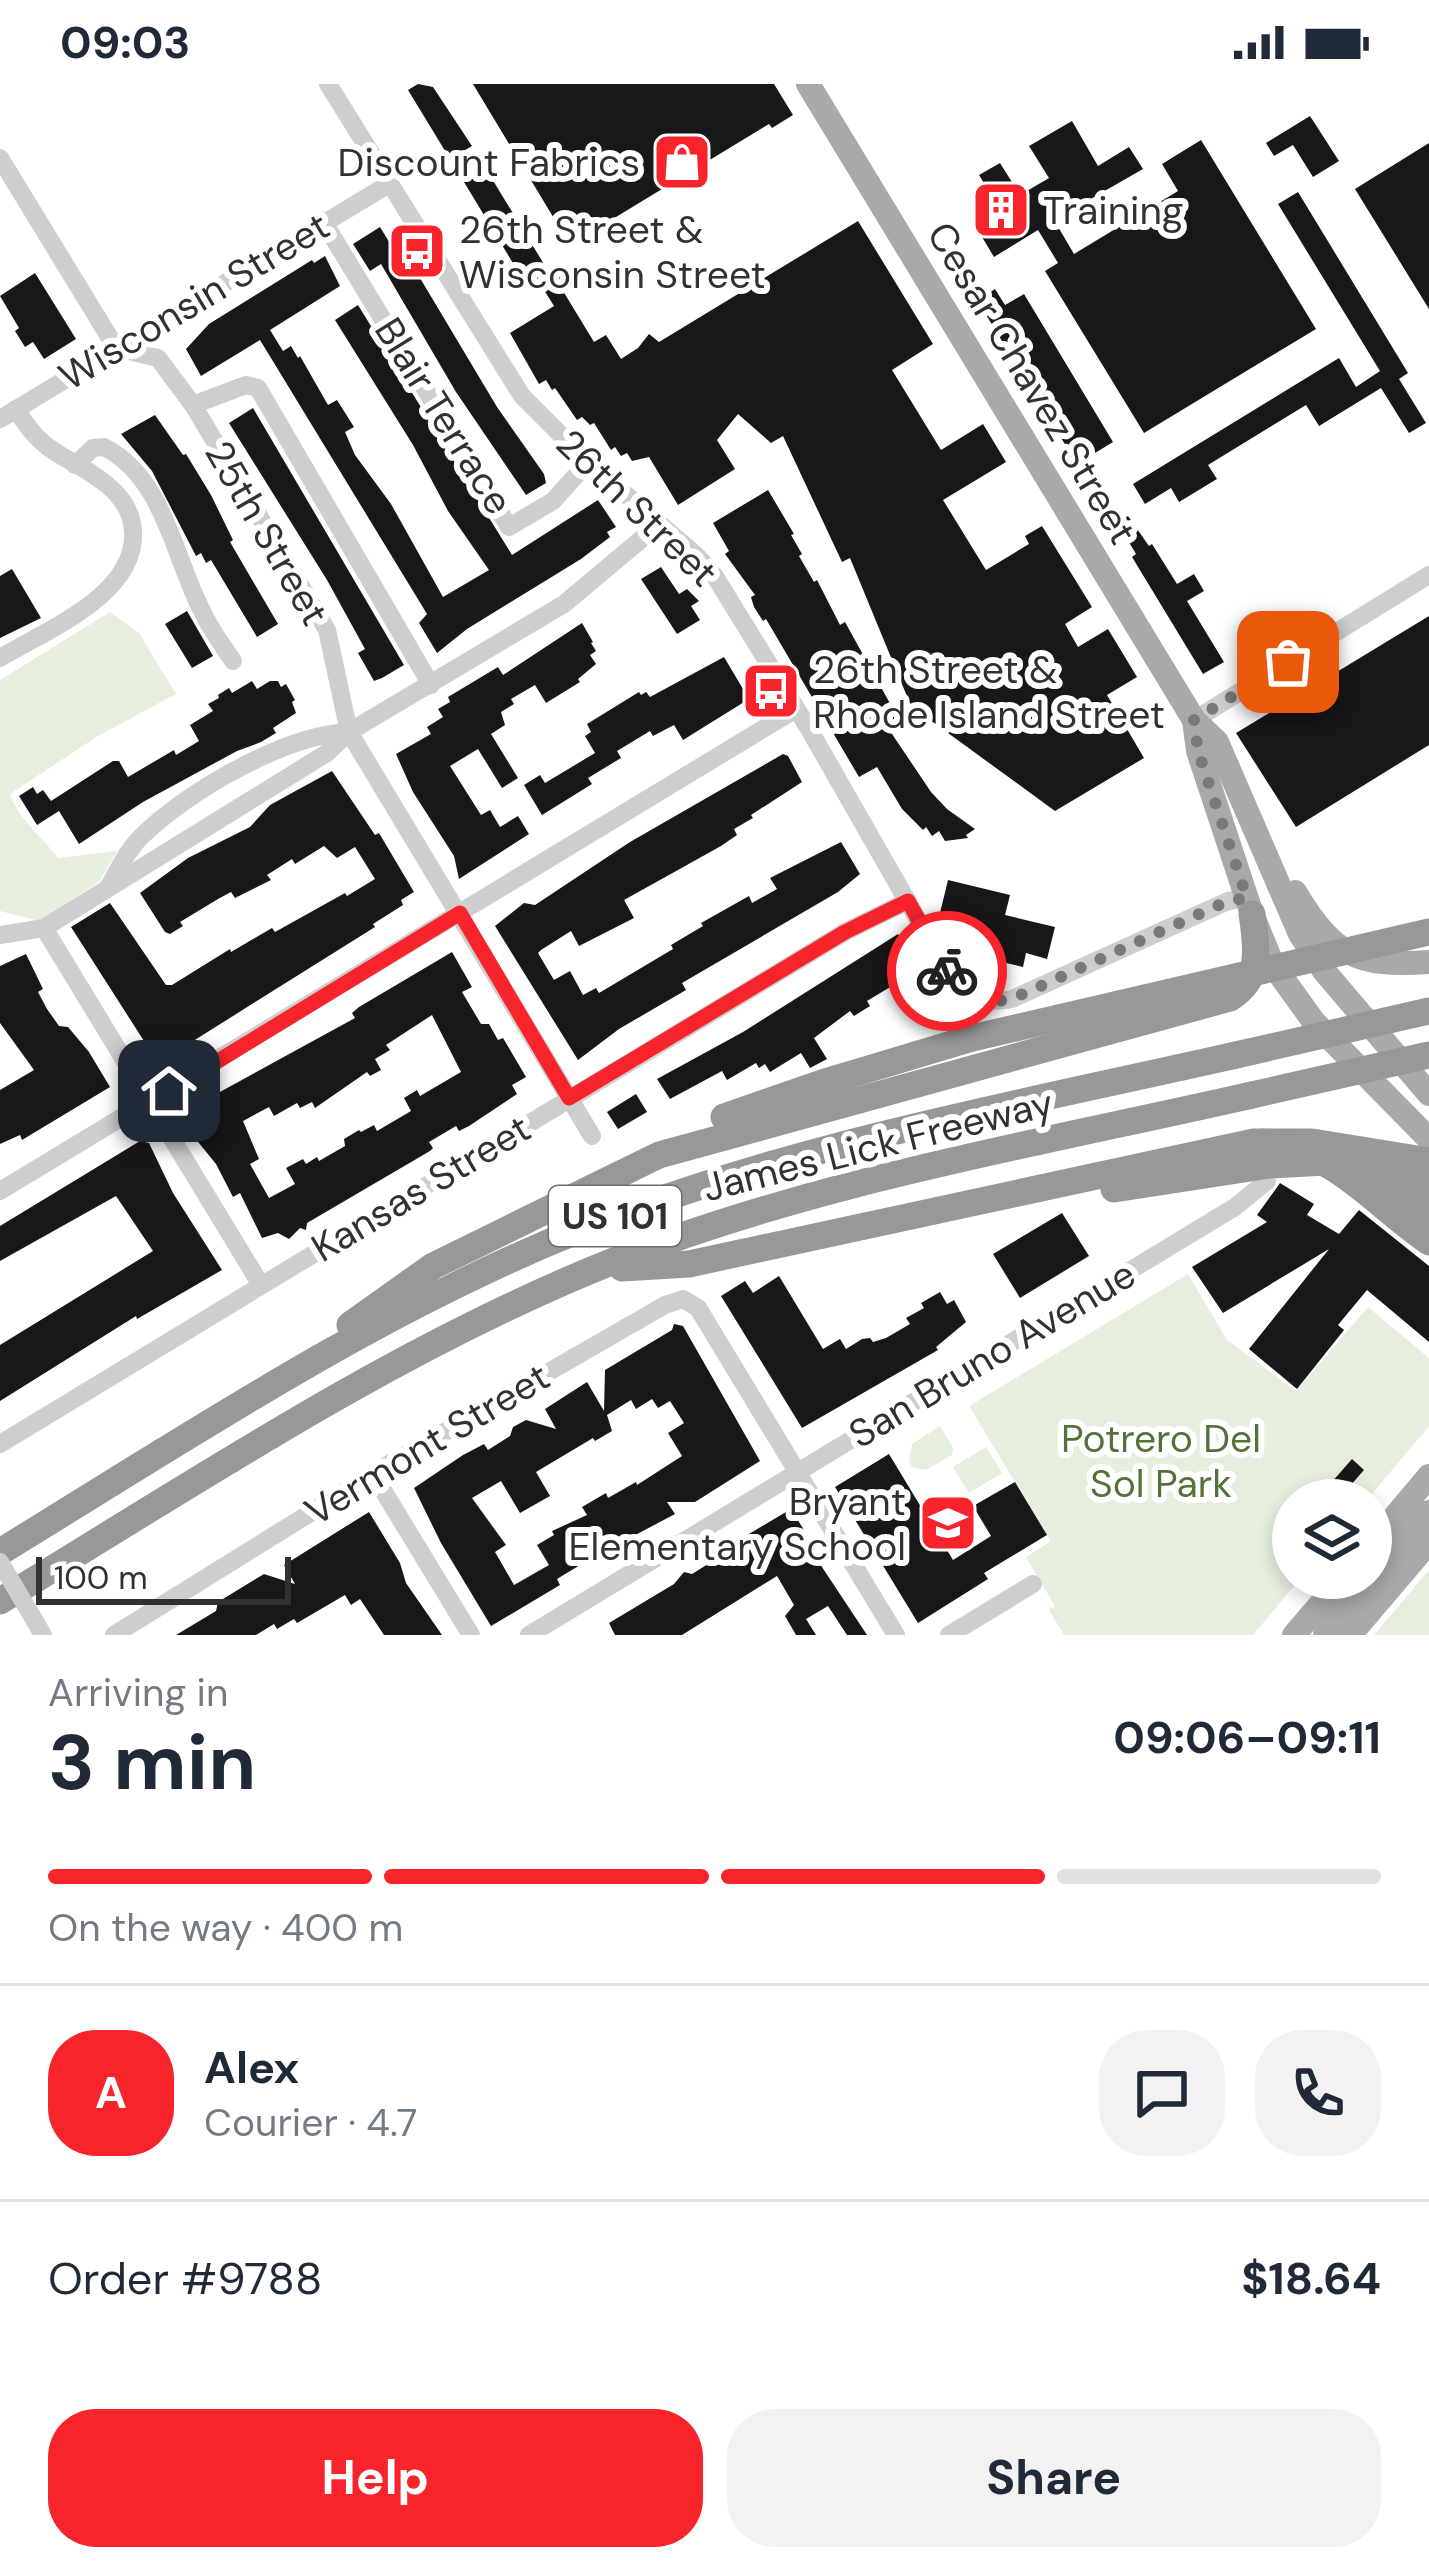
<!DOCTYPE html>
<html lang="en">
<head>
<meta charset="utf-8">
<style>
  :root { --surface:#fff; --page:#f2f2f3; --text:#1f2937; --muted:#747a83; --line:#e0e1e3; --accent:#f7242c }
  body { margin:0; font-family:"DM Sans",sans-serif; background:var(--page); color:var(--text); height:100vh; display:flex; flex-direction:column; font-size:45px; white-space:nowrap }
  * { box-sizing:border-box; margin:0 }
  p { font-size:39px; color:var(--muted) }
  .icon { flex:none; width:66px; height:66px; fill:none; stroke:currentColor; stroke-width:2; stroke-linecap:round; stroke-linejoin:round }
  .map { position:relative; height:1551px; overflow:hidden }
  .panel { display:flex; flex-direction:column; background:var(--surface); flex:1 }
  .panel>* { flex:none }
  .buttons { position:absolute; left:1272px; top:1395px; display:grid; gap:24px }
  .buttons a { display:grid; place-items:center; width:120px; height:120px; border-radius:50%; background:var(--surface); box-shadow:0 6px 18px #0003; font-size:60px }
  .scale { position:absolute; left:36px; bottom:30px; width:255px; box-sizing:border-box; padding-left:12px; border:6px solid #313131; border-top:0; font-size:33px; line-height:42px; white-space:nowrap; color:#313131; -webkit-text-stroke:9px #fff; paint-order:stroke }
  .pin { position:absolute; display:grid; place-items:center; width:102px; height:102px; color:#fff; margin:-51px; border-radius:24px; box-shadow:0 6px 18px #0006 }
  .courier { position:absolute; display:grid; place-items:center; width:120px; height:120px; margin:-60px; border:9px solid #f7242c; border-radius:50%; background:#fff; color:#222; box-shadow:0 3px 15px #0007 }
  .overview em { font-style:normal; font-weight:700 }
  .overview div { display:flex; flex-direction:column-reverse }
  .overview { display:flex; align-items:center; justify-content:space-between; height:204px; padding:0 48px }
  h1 { font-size:78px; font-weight:700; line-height:90px }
  .bar { display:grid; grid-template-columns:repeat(4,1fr); gap:18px 12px; align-content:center; height:144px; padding:0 48px }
  .bar i { height:15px; border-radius:9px; background:var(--line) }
  .bar .active { background:var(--accent) }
  .bar p { grid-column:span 4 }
  .line { display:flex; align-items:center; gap:30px; padding:0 48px; border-top:3px solid var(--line) }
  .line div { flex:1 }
  .round { display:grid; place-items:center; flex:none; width:126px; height:126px; border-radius:48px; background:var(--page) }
  .action { display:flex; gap:24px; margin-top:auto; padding:24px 48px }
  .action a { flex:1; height:138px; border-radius:48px; background:var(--accent); color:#fff; font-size:48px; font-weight:700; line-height:138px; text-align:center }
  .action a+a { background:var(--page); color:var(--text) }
  .status { display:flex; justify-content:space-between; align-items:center; height:84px; padding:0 60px; background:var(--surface); direction:ltr }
  .status svg { height:33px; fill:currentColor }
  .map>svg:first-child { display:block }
  .green { fill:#e6efde }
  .building { fill:#181818; fill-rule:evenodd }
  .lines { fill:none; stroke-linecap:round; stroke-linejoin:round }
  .minor { stroke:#cecece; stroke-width:18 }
  .major { stroke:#a9a9a9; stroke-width:24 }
  .highway { stroke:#989898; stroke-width:27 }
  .minor-bridge { stroke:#cecece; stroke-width:18 }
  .highway-bridge { stroke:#989898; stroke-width:27 }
  .done { stroke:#797979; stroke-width:12; stroke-dasharray:0 21.6 }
  .route { stroke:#f7242c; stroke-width:15 }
  .labels { text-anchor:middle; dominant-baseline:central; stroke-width:12; stroke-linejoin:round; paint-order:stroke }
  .shield { fill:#fff; stroke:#6f6f6f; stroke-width:3 }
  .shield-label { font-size:36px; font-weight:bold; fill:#313131 }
  .poi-label { font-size:39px; fill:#313131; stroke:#fff; text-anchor:start }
  .street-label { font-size:39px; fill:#313131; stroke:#fff }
  .park-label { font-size:39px; fill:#517239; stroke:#fff }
</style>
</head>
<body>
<div class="status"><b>09:03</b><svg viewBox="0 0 49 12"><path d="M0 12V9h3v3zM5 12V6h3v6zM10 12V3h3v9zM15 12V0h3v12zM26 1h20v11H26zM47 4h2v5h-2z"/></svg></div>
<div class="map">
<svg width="1429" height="1551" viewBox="0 0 1429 1551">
  <rect width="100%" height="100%" fill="#fff"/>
  <!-- green -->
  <g class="green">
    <path d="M110 528 139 549 176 610 98 652 10 710C18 734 42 753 58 774L117 767 99 798 40 837 0 827V596Z"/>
    <polygon points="1188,1190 1227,1256 1296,1307 1368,1223 1429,1274 1429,1342 1367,1416 1293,1416 1293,1494 1301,1494 1253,1551 1064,1551 1049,1526 1055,1522 1026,1473 1051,1457 969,1322"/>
    <polygon points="940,1342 953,1364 952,1371 926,1386 912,1383 909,1377 912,1360"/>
    <polygon points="986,1363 1002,1389 969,1409 953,1383"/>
    <polygon points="1429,1486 1429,1551 1374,1551"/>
  </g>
  <!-- building -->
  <g class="building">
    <polygon points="418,0 433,3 472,62 450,75 408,6"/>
    <polygon points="473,0 774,0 793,31 772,44 769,40 570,161"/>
    <polygon points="1310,32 1339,77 1313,93 1293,61 1274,72 1266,59"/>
    <polygon points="1072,37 1098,82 1129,63 1143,85 1054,136 1074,170 1178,107 1162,80 1201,56 1316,245 1144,349 1045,187 1058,179 1038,146 994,173 982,153 987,150 976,131 996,119 979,91 1000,79 1020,111 1049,94 1029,62"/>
    <polygon points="1429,59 1429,225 1355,105"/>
    <polygon points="486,85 550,190 560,184 569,199 563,207 594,258 606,251 621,275 638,264 649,250 659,258 858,137 933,260 892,286 941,366 983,340 1006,378 943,416 986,486 1029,460 1025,452 1042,442 1092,523 1065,540 1078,563 1108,545 1137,593 1107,611 1144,674 1055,727 911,622 850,474 842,478 783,352 771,359 738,330 717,356 735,385 678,421 649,373 632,377 627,369 621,372 615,363 611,366 594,339 590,341 582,333 577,336 555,304 552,306 546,296 539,300 510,249 554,222 539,198 528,204 464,98"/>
    <polygon points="1298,108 1408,289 1399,295 1426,339 1409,349 1381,304 1319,342 1306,321 1208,381 1217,395 1179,418 1171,404 1145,420 1133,400 1339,274 1356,303 1380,287 1278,120"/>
    <polygon points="380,143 405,184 409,182 415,191 417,189 497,323 544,390 546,399 526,411 456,308 381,180 370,187 353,160"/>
    <polygon points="325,172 340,202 270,246 283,267 291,262 298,274 300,272 328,321 337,316 354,343 345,348 355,371 391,420 443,513 489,486 448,427 413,361 335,236 358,221 512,471 598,416 616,443 607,448 610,453 581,475 467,545 437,569 419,539 427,530 260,256 201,292 186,265 209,240 312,176 314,179"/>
    <polygon points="35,189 76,255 44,275 33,258 25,263 15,247 19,244 0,212"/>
    <polygon points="995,205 1005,221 1024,210 1113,358 1077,380 977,216"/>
    <polygon points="253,324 404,581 382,594 374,597 358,569 365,565 327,496 229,339"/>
    <polygon points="155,331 183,371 186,370 211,411 233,456 230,458 278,540 257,553 211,476 206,479 201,469 196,472 152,387 121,350"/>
    <polygon points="768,406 794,450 791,451 802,470 799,472 814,498 817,496 840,541 845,538 903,643 892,650 931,708 947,725 975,745 966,751 968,754 945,757 939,747 932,752 926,743 923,746 902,725 877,683 859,693 766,535 763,537 754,523 751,513 755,511 725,470 729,467 713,439"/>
    <polygon points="1128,432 1149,462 1152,460 1177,500 1194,490 1204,507 1187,517 1224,578 1203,590 1132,473 1136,470 1117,438"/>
    <polygon points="661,483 679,510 687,505 699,517 691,522 700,536 677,550 641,495"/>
    <polygon points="12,485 41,534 0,554 0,492"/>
    <polygon points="187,527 213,572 192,584 165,540"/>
    <polygon points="1429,532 1429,661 1296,743 1236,649"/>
    <polygon points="582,539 593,558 591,559 596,567 590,571 596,580 578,595 580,598 546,619 535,601 511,615 514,620 501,628 505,641 491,650 518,694 502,704 478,665 450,682 481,731 490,726 500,743 518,732 529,750 459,795 454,772 413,708 396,670 431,650 427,643 443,633 438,625 450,618 448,613 498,583 503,591"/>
    <polygon points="724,573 749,615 683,656 674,641 653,652 650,647 617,667 621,674 588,694 592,700 542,731 524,701 540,691 545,699 595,669 585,652 591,648 587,640 639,608 641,611 646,608 650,613"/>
    <polygon points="252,597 257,605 270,597 278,597 281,603 286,600 295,616 292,618 296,629 273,644 276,649 261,658 237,667 143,718 79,760 59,727 37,741 19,712 33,703 37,710 43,706 51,717 113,677 119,677 128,693 174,666 176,671 199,657 190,641 213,627 208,620 219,614 218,611 229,604 232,609"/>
    <polygon points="783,670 788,672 802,698 751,731 753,734 734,745 737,751 721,762 624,816 634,834 579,862 571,847 541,866 538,869 554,896 570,887 583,911 596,904 599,909 673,865 671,861 703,842 701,839 749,812 752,819 777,805 770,794 841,758 860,790 838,808 682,899 686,906 619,945 578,976 495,842 524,819 535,821 630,758"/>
    <polygon points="332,687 375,751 379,749 414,808 401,816 403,821 373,840 375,843 182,964 173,959 155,970 151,968 71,843 110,819 166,901 172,901 230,865 231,868 272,844 275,848 345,809 347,812 375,795 355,763 337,774 324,762 295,780 292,775 267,791 271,796 235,814 231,808 218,815 180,838 183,842 170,850 165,848 140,809 188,774 250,743 270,721"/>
    <polygon points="948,796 1010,811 1005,831 1055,843 1047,875 1026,869 1023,883 963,869 970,841 939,833"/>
    <polygon points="898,850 920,885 867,917 870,922 854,932 850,927 814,954 827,975 810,984 801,969 770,988 765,980 759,984 756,979 727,996 722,987 670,1015 657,995 743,948"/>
    <path d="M452 868 472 903 462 908 481 940H489L498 956 503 954 526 993 512 1001 517 1010 469 1042 459 1047 456 1042 429 1058 433 1064 430 1067 307 1139 306 1146 300 1144 289 1155 278 1149 262 1154 240 1109 233 1113 216 1080 190 1048 183 1035 185 1027 355 934 352 929 359 923ZM432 931 461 988 420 1012 417 1006 404 1014 411 1027 377 1047 374 1041 361 1048 359 1046 344 1055 345 1062 319 1077 317 1073 306 1080 303 1075 286 1084 295 1100 269 1114 250 1080 259 1075 243 1037 269 1023 274 1032 297 1019 300 1024 312 1018 315 1024 367 988 370 992 381 986 375 975 390 966 386 961Z"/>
    <polygon points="26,870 43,905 38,908 47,925 59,942 68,943 89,968 110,1003 22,1056 20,1051 0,1060 0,1006 34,986 0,939 0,882"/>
    <polygon points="636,1010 647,1028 618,1045 607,1028"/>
    <polygon points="140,1057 149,1059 173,1109 222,1186 137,1235 136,1232 0,1317 0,1261 153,1167 116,1112 0,1177 0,1142"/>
    <polygon points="1280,1099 1314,1120 1307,1131 1339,1150 1359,1126 1429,1182 1429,1258 1367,1206 1338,1241 1344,1246 1297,1305 1249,1265 1329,1165 1223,1229 1192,1183 1267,1138 1257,1131"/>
    <polygon points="1062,1129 1089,1172 1020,1214 993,1170"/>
    <polygon points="779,1192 823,1265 840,1255 846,1265 862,1255 870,1254 873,1258 886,1254 910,1240 906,1234 924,1224 921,1219 940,1208 947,1220 954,1216 966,1238 936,1263 938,1266 802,1344 721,1212 745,1197 753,1209"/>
    <path d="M674 1240 683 1242 760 1377 695 1418H667L675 1430 590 1475 557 1495 560 1501 491 1542 441 1459 414 1404 463 1371 484 1360 488 1366 510 1352 513 1343 526 1336 556 1345 545 1325 587 1298 604 1327 605 1286 672 1246ZM652 1315 658 1324 670 1317 684 1339 668 1349 682 1372 637 1401 636 1398 608 1414 606 1409 582 1423 587 1431 552 1447 554 1451 537 1461 549 1481 514 1501 495 1468 506 1461 472 1414 501 1397 520 1429 550 1412 536 1388 593 1354 595 1357 612 1347 607 1331 631 1316 636 1325Z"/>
    <polygon points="889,1370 953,1476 991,1452 973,1422 1015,1398 1047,1451 984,1489 988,1495 918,1539 835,1403"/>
    <polygon points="1352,1375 1364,1386 1343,1410 1331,1399"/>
    <polygon points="791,1425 820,1472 820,1480 867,1551 847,1551 828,1522 806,1535 816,1551 796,1551 785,1532 794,1521 777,1492 682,1551 615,1551 609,1539 674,1500 684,1488 692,1490 724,1470 722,1466"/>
    <polygon points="369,1428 400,1479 406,1499 442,1551 384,1551 360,1515 351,1521 345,1511 297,1539 294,1535 277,1545 274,1540 256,1551 176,1551 216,1527 218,1518 264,1490 295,1500 284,1481"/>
  </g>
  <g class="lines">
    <!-- minor -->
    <g class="minor">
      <path d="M328 0 522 312 588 378 697 472 714 491 809 645 949 890C965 911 985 921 1012 915L1228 817 1247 814"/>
      <polyline points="0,74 116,264 158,274 193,321 327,546 349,648 592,1052"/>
      <polyline points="323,137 509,443 553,417 588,378"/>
      <polyline points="193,321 246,301 258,304 431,601"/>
      <polyline points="0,335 389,100"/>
      <path d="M75 381 93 364 104 363C165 394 174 475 203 529 211 546 223 562 233 577"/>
      <path d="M0 574C46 546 137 511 133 447 132 428 121 412 106 400 66 368 47 376 16 325"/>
      <polyline points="1194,636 1429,491"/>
      <path d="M109 802C118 786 127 767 140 754 186 708 284 651 349 648"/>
      <polyline points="44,844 261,1201"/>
      <polyline points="0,851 44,844 327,669 349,648 564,520 657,442"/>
      <polyline points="0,1107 796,625"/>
      <polyline points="0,1360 845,848 908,817"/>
      <polyline points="373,1390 471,1551"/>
      <polyline points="32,1532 43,1551"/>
      <polyline points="114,1551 389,1380 665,1221 683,1215 698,1224 896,1551"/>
      <polyline points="529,1551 1235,1123 1267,1097"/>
      <polyline points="949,1551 1033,1500"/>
    </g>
    <!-- major -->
    <g class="major">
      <polyline points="808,0 1194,636 1217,658 1300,850 1324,887 1429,1010"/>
      <polyline points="1194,636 1198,667 1252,830 1273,881 1314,938 1429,1055"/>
      <path d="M1295 808C1333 871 1356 883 1429 878"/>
      <polyline points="1371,1461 1429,1392"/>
      <polyline points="1294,1551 1343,1494"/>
      <polyline points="1325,1551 1429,1428"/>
      <polyline points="1350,1551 1429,1458"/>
    </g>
    <!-- highway -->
    <g class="highway">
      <polyline points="724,1033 822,999 972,954"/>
      <polyline points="1333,1077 1390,1100 1429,1130"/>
      <polyline points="1382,1083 1429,1101"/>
      <polyline points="1114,1105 1270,1081 1326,1078"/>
      <polyline points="622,1184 689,1180 1254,1058 1312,1058 1429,1077"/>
      <path d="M350 1241 433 1182 659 1071 1230 914C1262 894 1257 863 1252 830"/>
      <path d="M0 1468C188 1353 373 1229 579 1146 790 1061 1015 1021 1236 971"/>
      <path d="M0 1517C193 1400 384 1272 594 1185 803 1099 1032 1061 1252 1011"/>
    </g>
    <!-- minor-bridge -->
    <polyline class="minor-bridge" points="0,1478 32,1532"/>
    <!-- highway-bridge -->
    <g class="highway-bridge">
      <polyline points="972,954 1429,848"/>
      <polyline points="1236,971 1429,927"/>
      <polyline points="1252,1011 1429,971"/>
      <path d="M1263 1058C1339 1070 1370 1117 1429 1158"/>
    </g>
  </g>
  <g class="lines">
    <!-- done -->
    <path class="done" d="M947 887C963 910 983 921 1012 915L1228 817 1247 814 1198 667 1194 636 1288 578"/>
    <!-- route -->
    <polyline class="route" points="169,1007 460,829 569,1014 845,848 908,817 947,887"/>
  </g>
  <!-- icons -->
  <defs>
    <g id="shop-square" transform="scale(3)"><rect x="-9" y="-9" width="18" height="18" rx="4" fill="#f7242c" stroke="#fff"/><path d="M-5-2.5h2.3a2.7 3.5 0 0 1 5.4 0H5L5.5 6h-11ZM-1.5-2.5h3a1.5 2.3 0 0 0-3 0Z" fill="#fff"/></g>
    <g id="building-square" transform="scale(3)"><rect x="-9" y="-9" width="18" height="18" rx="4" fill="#f7242c" stroke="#fff"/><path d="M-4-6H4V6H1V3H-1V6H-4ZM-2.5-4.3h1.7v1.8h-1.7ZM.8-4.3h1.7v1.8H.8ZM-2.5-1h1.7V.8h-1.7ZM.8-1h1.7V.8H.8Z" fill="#fff"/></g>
    <g id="bus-square" transform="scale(3)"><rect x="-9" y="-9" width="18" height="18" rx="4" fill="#f7242c" stroke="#fff"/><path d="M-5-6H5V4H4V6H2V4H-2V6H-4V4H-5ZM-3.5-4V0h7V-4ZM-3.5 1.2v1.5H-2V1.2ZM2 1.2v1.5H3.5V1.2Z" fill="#fff"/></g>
    <g id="school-square" transform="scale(3)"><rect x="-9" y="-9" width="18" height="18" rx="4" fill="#f7242c" stroke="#fff"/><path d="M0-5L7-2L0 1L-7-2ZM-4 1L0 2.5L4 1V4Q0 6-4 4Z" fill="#fff"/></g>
  </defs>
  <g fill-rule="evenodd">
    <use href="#shop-square" x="682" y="78"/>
    <use href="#building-square" x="1001" y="126"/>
    <use href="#bus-square" x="417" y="167"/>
    <use href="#bus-square" x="771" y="607"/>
    <use href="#school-square" x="948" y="1439"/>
  </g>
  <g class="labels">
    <!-- shield labels -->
    <rect class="shield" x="549" y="1102" width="132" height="60" rx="9"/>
    <g class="shield-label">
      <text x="615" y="1132">US 101</text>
    </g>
    <!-- poi labels -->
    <g class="poi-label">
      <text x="640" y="78" text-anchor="end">Discount Fabrics</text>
      <text x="1043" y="126">Training</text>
      <text x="459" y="145">26th Street &amp;<tspan x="459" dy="45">Wisconsin Street</tspan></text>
      <text x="813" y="585">26th Street &amp;<tspan x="813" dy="45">Rhode Island Street</tspan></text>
      <text x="906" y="1417" text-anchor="end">Bryant<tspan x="906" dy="45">Elementary School</tspan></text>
    </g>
    <!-- street labels -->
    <g class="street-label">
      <text transform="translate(194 217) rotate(-31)">Wisconsin Street</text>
      <text transform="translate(1032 299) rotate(59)">Cesar Chavez Street</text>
      <text transform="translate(444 332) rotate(58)">Blair Terrace</text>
      <text transform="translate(637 424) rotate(44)">26th Street</text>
      <text transform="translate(267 449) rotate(60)">25th Street</text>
      <text transform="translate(878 1061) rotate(-14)">James Lick Freeway</text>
      <text transform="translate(421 1104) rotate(-31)">Kansas Street</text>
      <text transform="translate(992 1270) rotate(-31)">San Bruno Avenue</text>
      <text transform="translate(427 1360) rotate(-31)">Vermont Street</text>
    </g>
    <!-- park labels -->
    <g class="park-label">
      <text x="1161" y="1354">Potrero Del<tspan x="1161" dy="45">Sol Park</tspan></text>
    </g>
  </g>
</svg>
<div class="buttons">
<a><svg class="icon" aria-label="layers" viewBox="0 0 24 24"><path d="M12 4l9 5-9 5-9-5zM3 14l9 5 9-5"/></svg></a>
</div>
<div class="scale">100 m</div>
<div class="pin" style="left:1288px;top:578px;background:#ea580c"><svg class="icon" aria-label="bag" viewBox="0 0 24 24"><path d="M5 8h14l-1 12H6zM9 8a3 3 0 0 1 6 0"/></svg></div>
<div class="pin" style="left:169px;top:1007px;background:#1f2937"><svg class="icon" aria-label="home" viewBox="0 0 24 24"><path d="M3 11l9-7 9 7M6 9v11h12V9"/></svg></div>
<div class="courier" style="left:947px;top:887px"><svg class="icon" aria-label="bike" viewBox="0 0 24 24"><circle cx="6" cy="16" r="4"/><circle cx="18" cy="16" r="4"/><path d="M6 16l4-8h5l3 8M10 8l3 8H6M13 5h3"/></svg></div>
</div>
<section class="panel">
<div class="overview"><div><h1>3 min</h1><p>Arriving in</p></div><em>09:06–09:11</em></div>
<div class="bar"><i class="active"></i><i class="active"></i><i class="active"></i><i></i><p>On the way · 400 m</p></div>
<div class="line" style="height:216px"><b class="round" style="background:var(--accent);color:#fff">A</b><div><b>Alex</b><p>Courier · 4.7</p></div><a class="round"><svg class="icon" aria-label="chat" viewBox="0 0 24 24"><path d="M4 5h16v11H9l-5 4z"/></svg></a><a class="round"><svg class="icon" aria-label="phone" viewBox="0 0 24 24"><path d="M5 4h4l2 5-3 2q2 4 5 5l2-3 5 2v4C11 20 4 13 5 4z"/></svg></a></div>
<div class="line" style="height:156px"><div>Order #9788</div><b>$18.64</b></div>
<div class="action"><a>Help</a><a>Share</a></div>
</section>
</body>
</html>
